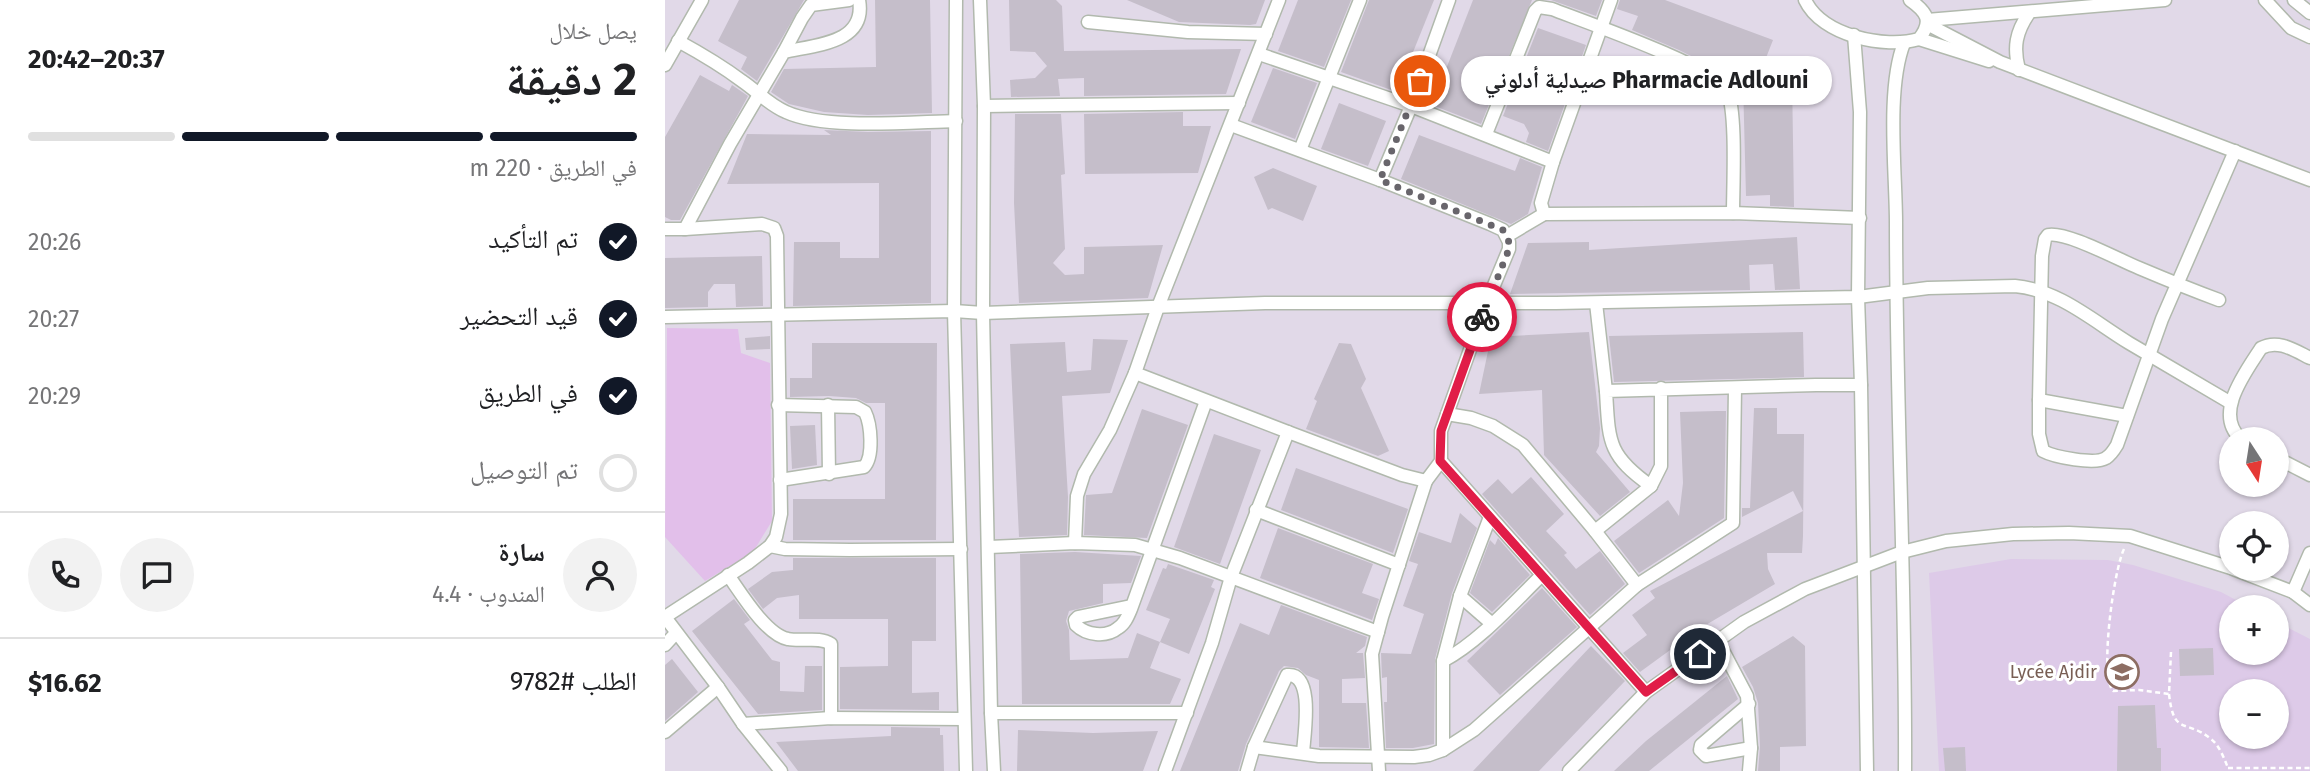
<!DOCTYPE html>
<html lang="ar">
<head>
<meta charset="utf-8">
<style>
  :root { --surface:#fff; --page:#f2f2f2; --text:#202124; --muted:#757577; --line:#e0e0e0; --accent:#111827 }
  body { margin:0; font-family:"Fira Sans","Noto Naskh Arabic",sans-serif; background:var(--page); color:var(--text); direction:rtl; height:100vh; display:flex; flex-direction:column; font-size:26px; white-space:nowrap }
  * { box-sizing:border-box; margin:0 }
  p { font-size:23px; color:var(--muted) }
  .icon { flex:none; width:38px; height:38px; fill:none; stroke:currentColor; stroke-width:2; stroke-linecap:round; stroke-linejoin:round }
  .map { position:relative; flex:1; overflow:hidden; direction:ltr }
  .details { display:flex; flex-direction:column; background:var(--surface); width:665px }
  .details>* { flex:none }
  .needle { width:46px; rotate:168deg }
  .fabs { position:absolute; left:1554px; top:427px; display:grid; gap:14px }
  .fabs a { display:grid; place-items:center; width:70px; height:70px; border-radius:50%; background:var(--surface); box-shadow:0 2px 5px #0004; font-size:35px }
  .pin { position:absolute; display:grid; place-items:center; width:60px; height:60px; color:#fff; margin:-30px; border:4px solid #fff; border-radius:50%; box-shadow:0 2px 7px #0007 }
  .courier { position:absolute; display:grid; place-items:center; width:70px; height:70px; margin:-35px; border:5px solid #e11d48; border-radius:50%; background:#fff; color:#222; box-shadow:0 2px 9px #0007 }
  .bubble { position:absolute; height:49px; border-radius:24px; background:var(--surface); box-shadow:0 2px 5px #0004; font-size:23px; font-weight:700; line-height:49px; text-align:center; direction:rtl }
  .overview em { font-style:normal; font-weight:700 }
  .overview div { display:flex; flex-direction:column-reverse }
  .overview { display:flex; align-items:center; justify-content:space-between; height:119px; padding:0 28px }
  h1 { font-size:46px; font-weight:700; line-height:52px }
  .bar { display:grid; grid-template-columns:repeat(4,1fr); gap:10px 7px; align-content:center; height:84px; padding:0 28px }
  .bar i { height:9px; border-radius:5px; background:var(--line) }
  .bar .on { background:var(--accent) }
  .bar p { grid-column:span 4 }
  .line { display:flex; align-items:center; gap:18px; padding:0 28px; border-top:2px solid var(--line) }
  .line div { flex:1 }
  .round { display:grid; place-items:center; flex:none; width:74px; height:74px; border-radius:37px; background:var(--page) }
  ol { padding:0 28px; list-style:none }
  li { display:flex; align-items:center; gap:21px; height:77px }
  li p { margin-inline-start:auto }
  li .icon { padding:7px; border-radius:50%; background:var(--accent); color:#fff; stroke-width:4 }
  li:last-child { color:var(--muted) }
  li i { width:38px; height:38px; border:4px solid var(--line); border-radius:50% }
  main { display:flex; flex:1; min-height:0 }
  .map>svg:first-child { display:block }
  .education { fill:#ddcae8; fill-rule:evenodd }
  .sand { fill:#e2bfea }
  .building { fill:#c5beca }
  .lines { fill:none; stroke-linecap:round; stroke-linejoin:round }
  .minor-casing { stroke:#b1b9ad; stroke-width:15 }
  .path { stroke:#fff; stroke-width:2.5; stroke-dasharray:5 3.5; stroke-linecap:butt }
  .minor { stroke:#fff; stroke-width:12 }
  .done { stroke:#68656b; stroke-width:7; stroke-dasharray:0 12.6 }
  .route { stroke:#e11d48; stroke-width:9 }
  .labels { text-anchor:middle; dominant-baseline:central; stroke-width:6; stroke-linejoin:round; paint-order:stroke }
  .education-label { font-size:18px; fill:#785e54; stroke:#fff; text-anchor:end }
</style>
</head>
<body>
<main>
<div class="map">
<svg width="1645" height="771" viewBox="0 0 1645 771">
  <rect width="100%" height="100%" fill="#e1d9e8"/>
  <!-- education -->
  <path class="education" d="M1346 559 1443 560 1468 565 1556 592 1584 607H1566V653H1612V622L1645 639V771H1274L1264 573ZM1566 691H1612V737H1566Z"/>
  <!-- sand -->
  <polygon class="sand" points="2,328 73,329 76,353 105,363 107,521 88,552 40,581 0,537"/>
  <!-- building -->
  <g class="building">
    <polygon points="74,0 139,0 92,81 76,69 82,57 53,41"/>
    <polygon points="210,0 265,0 267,113 203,115 159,112 124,104 106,92 119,69 211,67"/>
    <polygon points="344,0 391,0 397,6 399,51 576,49 561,94 419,96 419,78 393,79 395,96 346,97 345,80 370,78 382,66 370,52 345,51"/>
    <polygon points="462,0 600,0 591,24 585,25 514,22"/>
    <polygon points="633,0 686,0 659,67 613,51"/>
    <polygon points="704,0 769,0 732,92 676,72"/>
    <polygon points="808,0 867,0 816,124 767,105"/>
    <polygon points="886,0 937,0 931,16"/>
    <polygon points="955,0 1000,0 1108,40 1099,63 1101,77 1127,76 1129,207 1105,206 1105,195 1081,196 1078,82 1014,50 967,30 973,16 952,9"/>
    <polygon points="873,28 921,45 883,151 861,142 864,133 859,124 838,116"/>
    <polygon points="608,68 652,83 630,139 586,122"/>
    <polygon points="35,75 64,91 67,85 83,96 15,220 6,220 0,217 0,137"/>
    <polygon points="674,103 721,121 703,166 656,149"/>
    <polygon points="518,112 518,126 546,126 533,173 420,174 419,114"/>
    <polygon points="350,114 396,114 400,174 396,175 400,249 388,263 400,275 419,274 419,247 498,245 483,298 354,303 349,203"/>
    <polygon points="159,130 203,132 266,131 266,303 128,306 129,242 175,242 175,258 214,258 214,183 62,184 82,134 166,135"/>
    <polygon points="754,135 850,171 855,158 877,167 863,214 846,224 736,179"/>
    <polygon points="608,168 652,186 638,221 607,208 603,210 589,177"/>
    <polygon points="1132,237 1135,289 1110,290 1108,264 1084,265 1085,290 845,294 863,243 924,242 924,250"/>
    <polygon points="97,256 98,306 71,307 70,284 49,284 43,292 43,307 0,308 0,258"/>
    <polygon points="924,332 935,428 934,446 931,452 965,492 935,516 879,455 877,390 814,394 826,337"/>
    <polygon points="1138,332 1139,377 949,382 944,336"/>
    <polygon points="105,336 105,349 81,350 80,338"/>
    <polygon points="428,339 463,340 445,393 397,396 403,497 402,535 354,537 345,344 400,342 402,372 426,370"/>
    <polygon points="147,343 272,343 271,540 128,540 128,499 220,499 220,403 201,403 191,398 164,396 125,397 125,378 147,378"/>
    <polygon points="674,343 686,344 701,379 696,388 724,451 713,456 641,429 652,401 649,399"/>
    <polygon points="1089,408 1112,408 1112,434 1139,434 1138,536 1137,553 1102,553 1103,569 1110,584 1034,629 975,672 958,653 982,635 967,615 990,598 985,591 1138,511 1128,491 1077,517 1077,508 1085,508"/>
    <polygon points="477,409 523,425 482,538 419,535 421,495 447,493"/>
    <polygon points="1052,411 1061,411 1059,518 974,573 949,541 1003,500 1014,516 1018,483 1015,412"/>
    <polygon points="150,425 152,465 127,469 125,426"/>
    <polygon points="549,434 596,450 555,564 509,547"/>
    <polygon points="631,468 743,509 728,553 616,510"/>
    <polygon points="866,477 899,514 881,531 902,553 899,555 911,569 935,551 960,584 925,615 817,494 833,479 847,494"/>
    <polygon points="795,513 812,528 787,593 770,659 769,744 748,748 721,748 719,702 722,702 722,677 717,678 716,653 746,654 759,614 738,606 753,564 744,561 754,532 786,543"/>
    <polygon points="613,528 708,564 697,593 714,599 707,620 595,578"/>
    <polygon points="833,538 865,575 827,612 805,593 825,540 830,545"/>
    <polygon points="410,552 476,556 466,583 438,584 438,603 404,611 401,621 404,630 405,660 463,658 472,633 495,642 485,668 516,679 505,704 357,704 355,554"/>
    <polygon points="128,558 271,558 271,641 247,641 247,693 274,692 274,710 175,709 175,667 223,666 223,619 134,619 134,595 112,598 98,609 83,589 107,572 128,570"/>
    <polygon points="503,564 549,580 546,587 550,589 524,654 495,642 505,619 481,610 498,568 501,569"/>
    <polygon points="877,588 912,627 835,695 802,661"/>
    <polygon points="69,599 85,620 79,624 107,660 115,662 115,691 139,692 140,666 157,666 157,710 93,714 27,631"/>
    <polygon points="616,605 702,637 700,646 691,653 698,653 700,678 677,679 677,703 701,703 704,748 654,747 654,680 641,675 633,668 619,666 614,671 581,744 573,771 515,771 575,623 604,635"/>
    <polygon points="1128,636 1140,646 1141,746 1115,747 1115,771 1093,771 1095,747 1093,703 1088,687 1077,667"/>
    <polygon points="926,646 960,681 874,771 808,771"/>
    <polygon points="1548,648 1549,675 1515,676 1514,649"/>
    <polygon points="7,659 33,692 0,721 0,665"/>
    <polygon points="1062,676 1073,699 984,771 949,771 981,741"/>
    <polygon points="1490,705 1492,748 1496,748 1496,771 1452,771 1453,706"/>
    <polygon points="226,727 275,728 275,735 278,735 279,771 133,771 111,742 226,736"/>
    <polygon points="353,730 428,733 493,731 478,771 352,771"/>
    <polygon points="1300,747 1301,771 1280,771 1278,748"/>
  </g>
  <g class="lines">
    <!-- minor casing -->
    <g class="minor-casing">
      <g id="minor">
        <polyline points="291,0 289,311 301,771"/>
        <polyline points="315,0 319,106 318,313 326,713 329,771"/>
        <polyline points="946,0 888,162 876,203 879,214 1068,213 1195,218"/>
        <path d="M1140 0C1157 36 1220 49 1254 39 1268 21 1262 12 1245 0"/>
        <polyline points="1600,0 1626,28 1645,37"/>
        <polyline points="1629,0 1645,13"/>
        <polyline points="1262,20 1500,0"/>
        <polyline points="423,22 523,32 601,34"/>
        <polyline points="1262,24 1335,62 1645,180"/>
        <polyline points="1189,35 1195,112 1193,297 1196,385 1202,771"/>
        <polyline points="1254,39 1324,61"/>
        <path d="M13 41C35 53 57 66 77 81 92 91 104 105 121 112 160 130 245 122 291 121"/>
        <path d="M1239 43C1221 89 1231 172 1231 223 1231 406 1241 588 1240 771"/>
        <polyline points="119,52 137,18 146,5 184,0"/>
        <polyline points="594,54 746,106 888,162"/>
        <polyline points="0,65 37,0"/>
        <path d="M1354 70C1348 47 1351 32 1364 13"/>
        <polyline points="319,106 574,103"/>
        <polyline points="566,125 715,180 825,224 838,230 844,242 844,249 822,302 776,431 776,461 761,481 737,475 623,432"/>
        <path d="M821 134 870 11 874 7 887 9C915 20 1053 68 1062 90 1072 112 1068 186 1068 213"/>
        <polyline points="635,150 695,0"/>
        <polyline points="715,180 746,106 784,0"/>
        <path d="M0 229H20L65 144 119 52C149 45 202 44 194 0"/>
        <polyline points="842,236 879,214"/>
        <path d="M1554 300C1527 290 1500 279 1474 268 1454 260 1401 231 1383 235L1380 239 1377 256 1374 400V434L1378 451C1389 457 1430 465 1441 458 1446 455 1449 450 1452 445L1497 319 1570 151"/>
        <polyline points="931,303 941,391"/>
        <path d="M0 317 289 311 318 313 600 303H891L1193 297 1263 288 1350 286C1394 290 1428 321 1464 343 1498 363 1532 383 1566 403"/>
        <path d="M996 388V466L986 486C942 455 944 441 941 391L1151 385H1196"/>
        <polyline points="1374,400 1462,416"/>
        <path d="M113 405 191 407 200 412C206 424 209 457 199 467L115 480"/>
        <polyline points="163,405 164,474"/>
        <polyline points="782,414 806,418 828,426 858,445 930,531 972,585"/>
        <path d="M1576 439C1548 414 1580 373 1596 348 1613 339 1629 350 1645 358"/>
        <polyline points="1612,458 1645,475"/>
        <polyline points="776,461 981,692"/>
        <polyline points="591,510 734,565"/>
        <polyline points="930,531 986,486"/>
        <polyline points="410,543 412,496 419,474 445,430 470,373"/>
        <polyline points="105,546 120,549 185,550 296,549"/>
        <polyline points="324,547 410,543 470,545 515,558 713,632"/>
        <polyline points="1568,569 1628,592 1645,605"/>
        <path d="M63 575C76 593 101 635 123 639 137 642 154 636 166 644V718"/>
        <polyline points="1628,592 1645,553"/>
        <polyline points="795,596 826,623"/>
        <path d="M466 606 413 617 410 620 411 625C421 635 441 638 453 628 460 624 463 616 466 609L541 401"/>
        <polyline points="0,617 83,563 105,546 111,537 116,514 112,236 109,228 97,224 20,229"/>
        <polyline points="0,617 53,687 78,724 116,771"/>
        <polyline points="1053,641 1082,696 1086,748 1084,771"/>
        <polyline points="0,645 11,633"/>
        <path d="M778 661C815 641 847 604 877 575"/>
        <polyline points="1084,704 1036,745 1035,750 1041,756 1086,748"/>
        <polyline points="326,713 522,713"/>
        <polyline points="78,724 166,718 299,719"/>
        <polyline points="0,732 53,687"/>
        <polyline points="589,747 654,756 749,757 764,755 778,750 809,730 972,585 1068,523 1070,388"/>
        <polyline points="778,750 778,661 795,596 825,517"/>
        <polyline points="500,771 547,643 566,577 623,432 470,373 493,307 614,0"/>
        <path d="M582 771 589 747 622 675C650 672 639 735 638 753"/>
        <polyline points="714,771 707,654 717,617 761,481"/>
        <polyline points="904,771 981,692 1079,622 1140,589 1237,552 1281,541 1348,534 1404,533 1465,536 1566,568"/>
      </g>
    </g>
    <!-- path -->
    <g class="path">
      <path d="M1459 549C1449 569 1434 675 1448 691L1474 690 1504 694 1506 652"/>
      <path d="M1504 694C1509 737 1520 718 1546 739 1554 745 1559 758 1563 768"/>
      <polyline points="1563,768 1645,768"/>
    </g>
    <!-- minor -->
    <use href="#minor" class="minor"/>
  </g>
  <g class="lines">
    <!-- done -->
    <polyline class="done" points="755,81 715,180 838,230 844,242 844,249 817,317"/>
    <!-- route -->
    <polyline class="route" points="817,317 776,431 775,461 981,692 1035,654"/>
  </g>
  <!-- icons -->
  <defs>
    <g id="school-ring" transform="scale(1.75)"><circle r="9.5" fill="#fff" stroke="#8d6e63" stroke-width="1.5"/><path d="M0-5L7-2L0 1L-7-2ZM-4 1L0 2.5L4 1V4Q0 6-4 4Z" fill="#8d6e63"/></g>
  </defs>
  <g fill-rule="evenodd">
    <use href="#school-ring" x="1457" y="672"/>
  </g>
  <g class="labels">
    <!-- education labels -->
    <g class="education-label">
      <text x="1432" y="672">Lycée Ajdir</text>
    </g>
  </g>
</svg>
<div class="fabs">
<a><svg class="needle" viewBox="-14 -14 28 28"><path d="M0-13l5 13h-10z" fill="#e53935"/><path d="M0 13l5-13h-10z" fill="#757577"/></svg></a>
<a><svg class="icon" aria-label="locate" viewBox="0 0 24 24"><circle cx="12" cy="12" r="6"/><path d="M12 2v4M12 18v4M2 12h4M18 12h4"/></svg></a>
<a>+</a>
<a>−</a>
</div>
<div class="pin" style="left:755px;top:81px;background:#ea580c"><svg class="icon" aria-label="bag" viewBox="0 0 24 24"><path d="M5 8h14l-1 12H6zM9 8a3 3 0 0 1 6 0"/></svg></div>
<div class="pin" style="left:1035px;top:654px;background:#1f2937"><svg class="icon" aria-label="home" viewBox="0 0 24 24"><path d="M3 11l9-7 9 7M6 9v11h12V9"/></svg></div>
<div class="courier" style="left:817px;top:317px"><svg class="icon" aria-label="bike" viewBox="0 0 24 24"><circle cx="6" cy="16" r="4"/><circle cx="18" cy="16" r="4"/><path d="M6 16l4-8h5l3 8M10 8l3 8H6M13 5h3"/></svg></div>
<div class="bubble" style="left:796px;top:56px;width:371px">Pharmacie Adlouni صيدلية أدلوني</div>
</div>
<section class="details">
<div class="overview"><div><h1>2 دقيقة</h1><p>يصل خلال</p></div><em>20:37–20:42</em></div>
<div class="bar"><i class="on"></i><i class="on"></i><i class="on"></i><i></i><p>في الطريق · 220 m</p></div>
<ol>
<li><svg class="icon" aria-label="check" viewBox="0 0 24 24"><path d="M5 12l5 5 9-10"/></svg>تم التأكيد<p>20:26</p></li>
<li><svg class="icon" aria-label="check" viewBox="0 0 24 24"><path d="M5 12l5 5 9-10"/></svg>قيد التحضير<p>20:27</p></li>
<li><svg class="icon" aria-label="check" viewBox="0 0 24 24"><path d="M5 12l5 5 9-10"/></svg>في الطريق<p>20:29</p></li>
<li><i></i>تم التوصيل</li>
</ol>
<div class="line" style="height:126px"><a class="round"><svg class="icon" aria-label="person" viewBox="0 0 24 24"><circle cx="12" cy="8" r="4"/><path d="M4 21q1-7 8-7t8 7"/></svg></a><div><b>سارة</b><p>المندوب · 4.4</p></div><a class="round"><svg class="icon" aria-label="chat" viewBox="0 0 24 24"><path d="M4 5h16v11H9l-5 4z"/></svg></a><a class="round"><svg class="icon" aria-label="phone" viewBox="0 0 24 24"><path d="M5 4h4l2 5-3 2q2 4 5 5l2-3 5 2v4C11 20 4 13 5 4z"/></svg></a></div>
<div class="line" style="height:91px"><div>الطلب #9782</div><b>$16.62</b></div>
</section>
</main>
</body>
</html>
